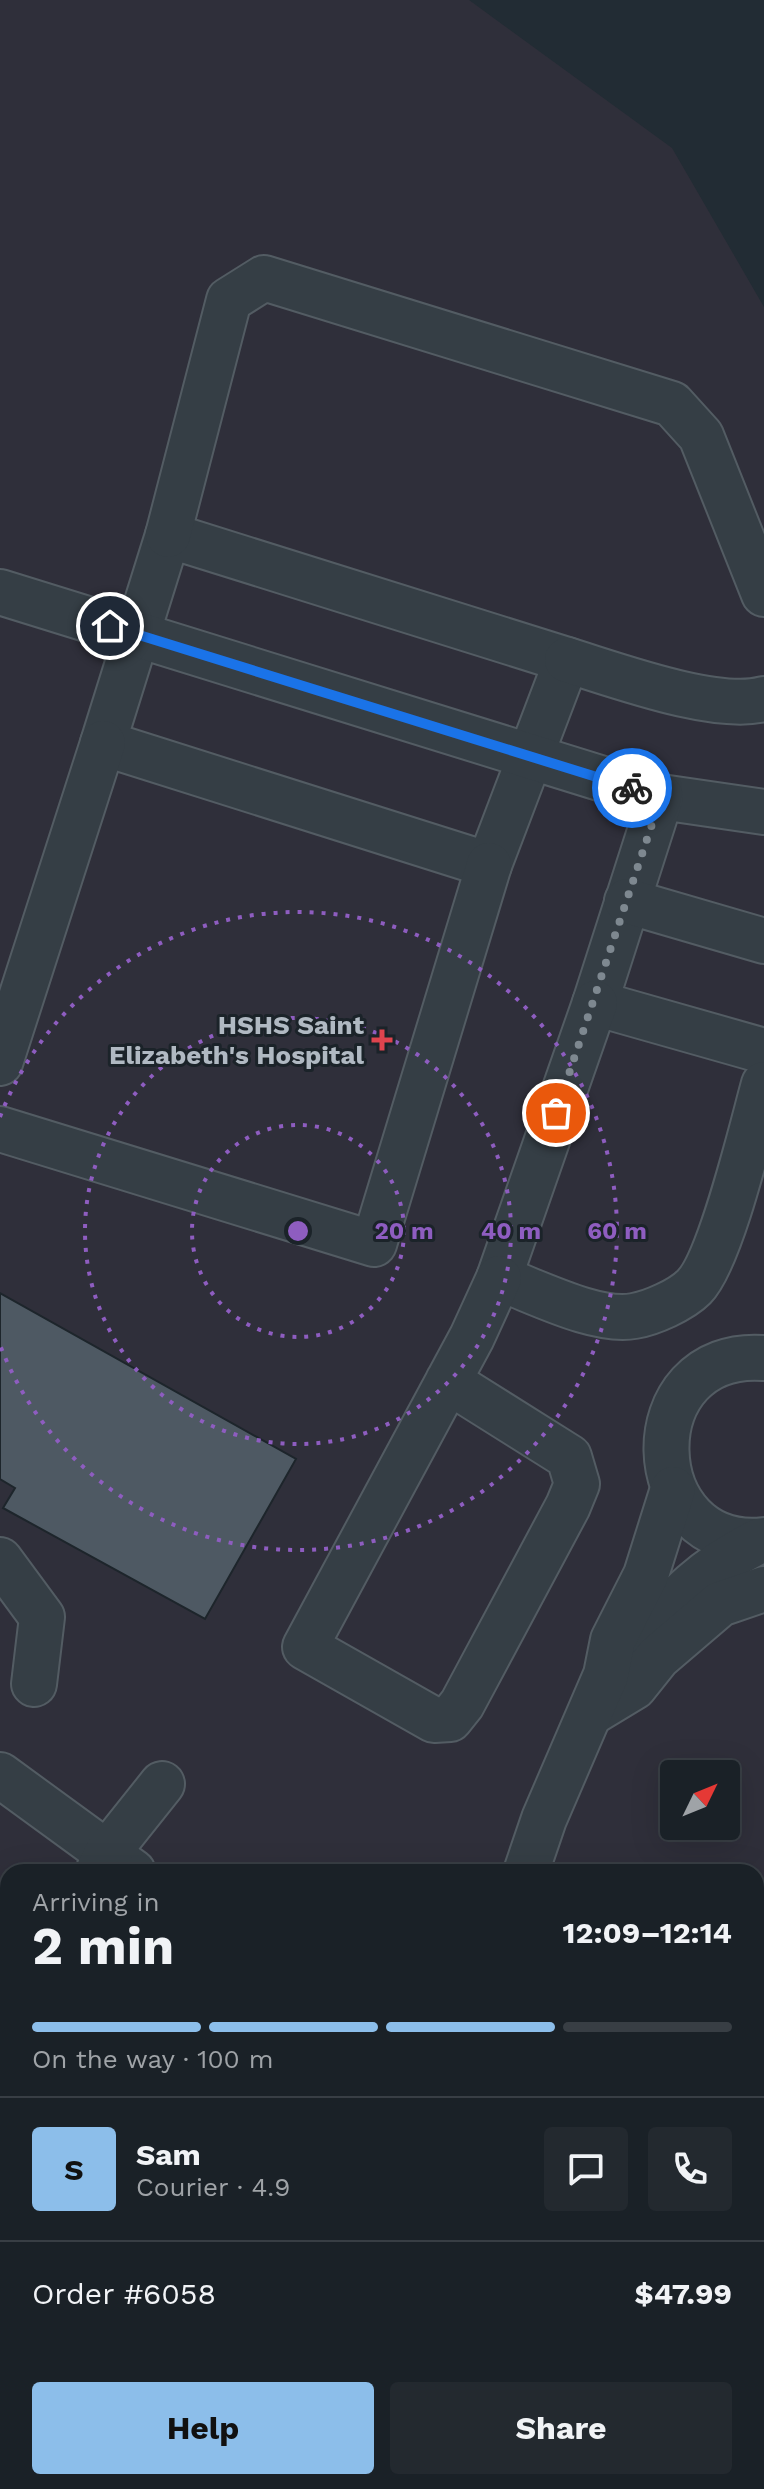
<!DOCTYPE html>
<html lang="en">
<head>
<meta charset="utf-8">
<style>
  :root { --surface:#1a2127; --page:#23292f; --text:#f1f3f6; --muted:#9fa3a7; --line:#383e44; --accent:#8cbeea }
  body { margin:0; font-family:"Work Sans",sans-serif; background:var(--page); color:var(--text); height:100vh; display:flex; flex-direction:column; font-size:30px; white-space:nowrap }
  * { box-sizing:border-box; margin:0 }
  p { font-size:26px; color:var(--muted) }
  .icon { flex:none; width:44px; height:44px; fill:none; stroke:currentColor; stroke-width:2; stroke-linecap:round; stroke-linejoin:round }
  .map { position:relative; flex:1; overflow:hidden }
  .details { position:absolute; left:0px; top:1864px; width:764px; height:626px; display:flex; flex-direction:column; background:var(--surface); border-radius:24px 24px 0 0; box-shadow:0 8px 32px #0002,0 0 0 2px var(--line) }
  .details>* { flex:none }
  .needle { width:52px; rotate:47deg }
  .tools { position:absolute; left:660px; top:1760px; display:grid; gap:16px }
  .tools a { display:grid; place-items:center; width:80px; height:80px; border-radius:8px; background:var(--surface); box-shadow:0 8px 32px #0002,0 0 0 2px var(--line); font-size:40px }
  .pin { position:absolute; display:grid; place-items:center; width:68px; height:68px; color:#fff; margin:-34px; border:4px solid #fff; border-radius:50%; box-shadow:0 2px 8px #0007 }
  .courier { position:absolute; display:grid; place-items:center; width:80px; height:80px; margin:-40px; border:6px solid #1a73e8; border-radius:50%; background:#fff; color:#222; box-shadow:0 2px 10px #0007 }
  .summary em { font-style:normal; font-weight:700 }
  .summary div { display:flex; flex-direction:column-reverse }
  .summary { display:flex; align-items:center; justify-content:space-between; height:136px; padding:0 32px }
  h1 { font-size:52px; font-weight:700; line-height:60px }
  .bar { display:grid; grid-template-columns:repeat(4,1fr); gap:12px 8px; align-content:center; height:96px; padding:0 32px }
  .bar i { height:10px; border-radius:6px; background:var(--line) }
  .bar .on { background:var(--accent) }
  .bar p { grid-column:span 4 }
  .line { display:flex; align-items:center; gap:20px; padding:0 32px; border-top:2px solid var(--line) }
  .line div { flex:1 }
  .round { display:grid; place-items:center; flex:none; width:84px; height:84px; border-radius:8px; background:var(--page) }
  .action { display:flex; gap:16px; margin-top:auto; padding:16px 32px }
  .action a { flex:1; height:92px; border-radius:8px; background:var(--accent); color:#111; font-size:32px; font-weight:700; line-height:92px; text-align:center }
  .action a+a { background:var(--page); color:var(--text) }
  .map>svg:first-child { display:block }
  .medical { fill:#2f2f3a; fill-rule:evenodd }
  .building { fill:#4e5963; stroke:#1d252b; stroke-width:2 }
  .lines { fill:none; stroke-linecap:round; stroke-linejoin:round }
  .minor-casing { stroke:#535c63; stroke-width:48 }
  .path { stroke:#485959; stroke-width:5; stroke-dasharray:6 6; stroke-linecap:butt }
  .minor { stroke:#353e45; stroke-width:44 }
  .done { stroke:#7e8890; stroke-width:8; stroke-dasharray:0 14.4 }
  .route { stroke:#1a73e8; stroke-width:10 }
  .ring { fill:none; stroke:#8e5dc0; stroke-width:4; stroke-dasharray:4 8 }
  .health-dot { fill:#e0444e; stroke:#1b2329; stroke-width:3 }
  .labels { text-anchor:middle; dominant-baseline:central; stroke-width:6; stroke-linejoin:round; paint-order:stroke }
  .poi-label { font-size:26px; font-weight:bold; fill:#b0b9c2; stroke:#1b2329; text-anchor:end }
  .centre { fill:#8e5dc0; stroke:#1b2329; stroke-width:4 }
  .ring-label { font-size:24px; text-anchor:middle; font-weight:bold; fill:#8e5dc0; stroke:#1b2329; stroke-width:6; stroke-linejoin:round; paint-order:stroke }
</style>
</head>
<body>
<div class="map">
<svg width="764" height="2489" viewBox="0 0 764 2489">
  <rect width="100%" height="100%" fill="#222c34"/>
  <!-- medical -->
  <path class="medical" d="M0 0H469L672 148 764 307V2010L756 2017V1872H8V2482H280L273 2489H0ZM674 1774H726V1826H674Z"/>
  <!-- building -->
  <polygon class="building" points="0,1293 296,1459 205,1619 3,1508 15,1488 0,1479"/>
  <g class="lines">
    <!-- minor casing -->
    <g class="minor-casing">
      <g id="minor">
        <polygon points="168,535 567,660 489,865 103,743"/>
        <polyline points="168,535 229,300 264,278 672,404 701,436 764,594"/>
        <polyline points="0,592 661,797 764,812"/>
        <path d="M567 660C616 675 716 712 764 699"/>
        <polyline points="661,797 595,1003 764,1051"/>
        <polyline points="627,901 764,941"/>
        <path d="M595 1003 499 1278C535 1291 596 1323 634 1316 652 1313 681 1300 694 1287 721 1260 752 1127 764 1084"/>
        <polyline points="0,1063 103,743"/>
        <polyline points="0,1129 374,1244 489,865"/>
        <path d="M764 1358C630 1348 638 1554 764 1540"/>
        <polyline points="448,1381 569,1457 577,1484 568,1506 462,1704 450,1719 434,1720 305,1647 472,1337 499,1278"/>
        <polyline points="0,1560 42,1617 34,1684"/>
        <path d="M640 1643C676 1596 705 1568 759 1541"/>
        <polyline points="591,1713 634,1687 658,1657 720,1604 764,1589"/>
        <polyline points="0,1775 133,1872"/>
        <polyline points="98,1872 107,1853 162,1784"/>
        <polyline points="526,1872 544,1819 606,1675 613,1640 646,1575 673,1489"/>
        <polyline points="0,2084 8,2065"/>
        <polyline points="756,2168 764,2161"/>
        <polyline points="0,2274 8,2274"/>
        <polyline points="756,2276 764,2268"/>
        <polyline points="0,2400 8,2400"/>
        <polyline points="406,2489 413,2482"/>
        <polyline points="520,2489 528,2482"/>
      </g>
    </g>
    <!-- path -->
    <g class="path">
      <polyline points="756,2012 764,2020"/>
      <polyline points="756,2094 764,2088"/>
      <polyline points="347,2489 356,2482"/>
    </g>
    <!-- minor -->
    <use href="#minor" class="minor"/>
  </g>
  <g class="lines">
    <!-- done -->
    <polyline class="done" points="556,1113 661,797 632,788"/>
    <!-- route -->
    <polyline class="route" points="110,626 632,788"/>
  </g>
  <!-- distance rings -->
  <g class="ring">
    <circle cx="298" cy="1231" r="106"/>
    <circle cx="298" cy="1231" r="213"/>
    <path d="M0 1117A319 319 0 1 1 0 1345"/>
  </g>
  <!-- markers -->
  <path class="health-dot" d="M378 1028h8v8h8v8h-8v8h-8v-8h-8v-8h8z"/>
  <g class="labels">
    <!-- poi labels -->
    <g class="poi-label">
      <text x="364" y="1025">HSHS Saint<tspan x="364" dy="30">Elizabeth's Hospital</tspan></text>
    </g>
  </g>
  <circle cx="298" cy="1231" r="12" class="centre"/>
  <g class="ring-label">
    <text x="404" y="1239">20 m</text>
    <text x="511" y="1239">40 m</text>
    <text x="617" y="1239">60 m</text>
  </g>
</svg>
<div class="tools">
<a><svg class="needle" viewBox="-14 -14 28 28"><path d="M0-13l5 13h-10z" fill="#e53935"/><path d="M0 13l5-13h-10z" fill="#9fa3a7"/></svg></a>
</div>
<div class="pin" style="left:556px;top:1113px;background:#ea580c"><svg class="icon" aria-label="bag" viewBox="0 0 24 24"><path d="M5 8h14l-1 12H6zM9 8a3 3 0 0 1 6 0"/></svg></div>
<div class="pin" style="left:110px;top:626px;background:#1f2937"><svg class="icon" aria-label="home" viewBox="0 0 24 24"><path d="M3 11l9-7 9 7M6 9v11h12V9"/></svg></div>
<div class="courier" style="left:632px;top:788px"><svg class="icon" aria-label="bike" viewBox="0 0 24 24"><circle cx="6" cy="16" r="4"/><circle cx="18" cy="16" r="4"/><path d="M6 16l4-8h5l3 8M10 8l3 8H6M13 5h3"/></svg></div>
<section class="details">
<div class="summary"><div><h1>2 min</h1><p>Arriving in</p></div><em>12:09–12:14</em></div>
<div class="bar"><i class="on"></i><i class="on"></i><i class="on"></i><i></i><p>On the way · 100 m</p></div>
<div class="line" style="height:144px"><b class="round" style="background:var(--accent);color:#111">S</b><div><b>Sam</b><p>Courier · 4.9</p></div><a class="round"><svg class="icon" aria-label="chat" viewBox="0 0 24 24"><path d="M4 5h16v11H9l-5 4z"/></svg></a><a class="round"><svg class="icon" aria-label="phone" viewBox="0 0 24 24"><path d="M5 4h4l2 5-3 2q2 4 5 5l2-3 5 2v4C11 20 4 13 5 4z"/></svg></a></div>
<div class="line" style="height:104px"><div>Order #6058</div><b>$47.99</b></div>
<div class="action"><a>Help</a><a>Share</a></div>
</section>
</div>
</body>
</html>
